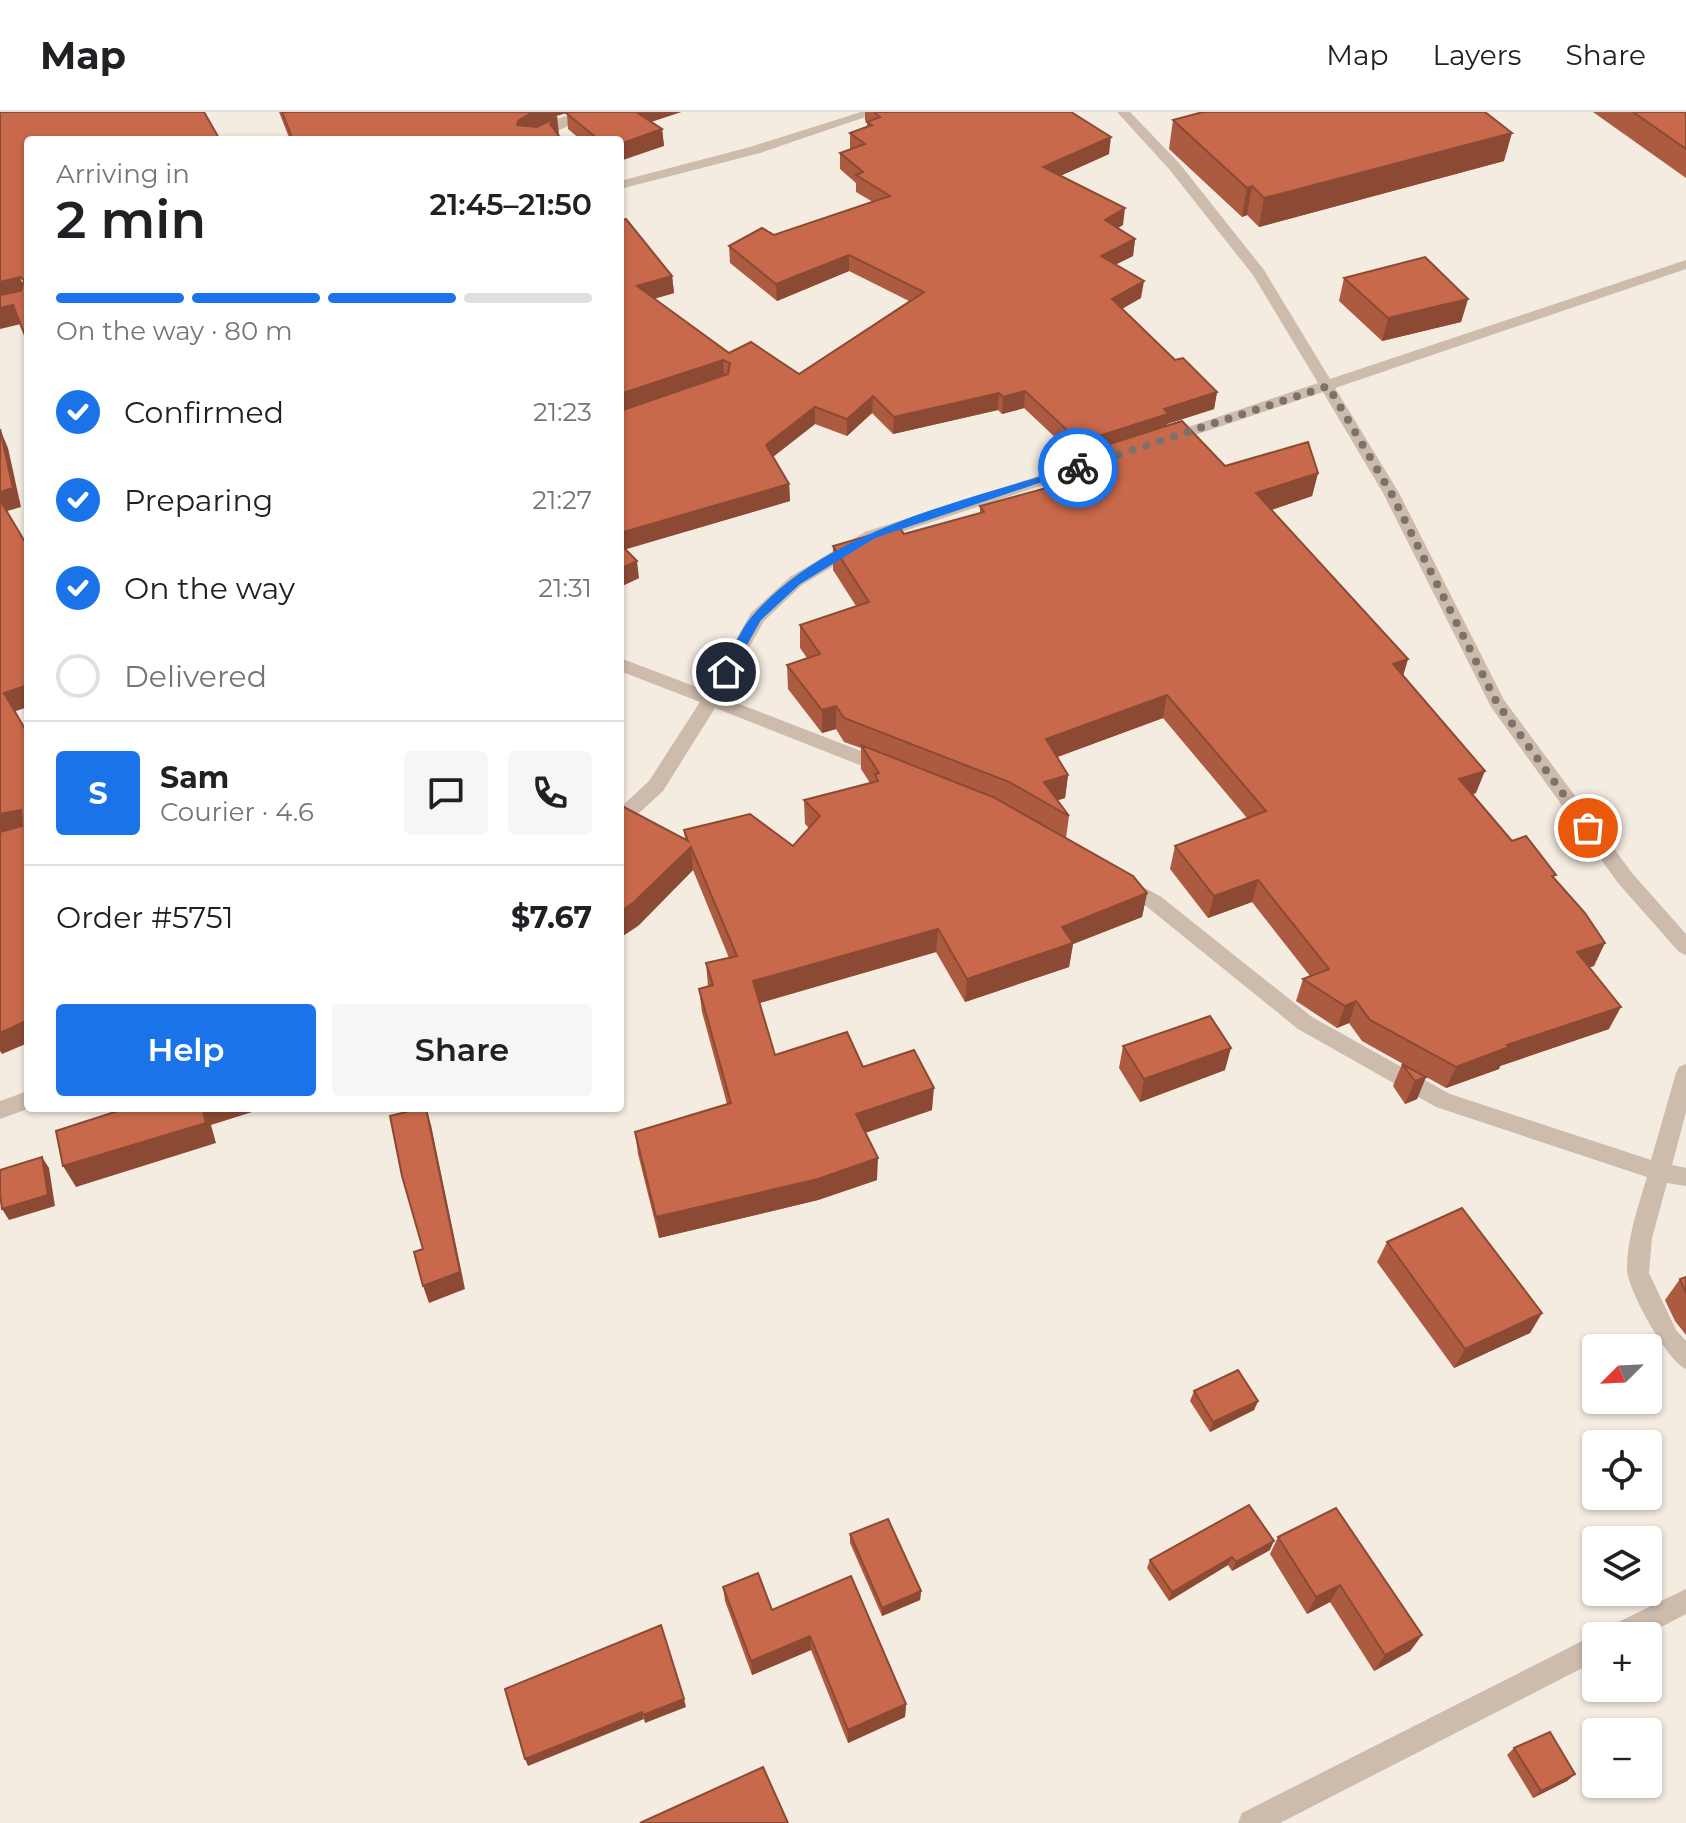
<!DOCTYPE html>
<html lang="en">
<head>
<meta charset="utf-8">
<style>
  :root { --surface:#fff; --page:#f6f6f6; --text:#202124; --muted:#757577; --line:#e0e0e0; --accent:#1a73e8 }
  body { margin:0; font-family:Montserrat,sans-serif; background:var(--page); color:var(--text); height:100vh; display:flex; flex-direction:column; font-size:30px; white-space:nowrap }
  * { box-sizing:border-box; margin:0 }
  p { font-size:26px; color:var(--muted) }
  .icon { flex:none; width:44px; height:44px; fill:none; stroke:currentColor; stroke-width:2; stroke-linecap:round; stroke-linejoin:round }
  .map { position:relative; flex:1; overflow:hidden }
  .panel { position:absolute; left:24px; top:24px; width:600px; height:976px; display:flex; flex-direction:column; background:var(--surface); border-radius:8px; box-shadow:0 2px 6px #0004 }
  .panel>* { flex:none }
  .needle { width:52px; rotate:246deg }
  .controls { position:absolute; left:1582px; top:1222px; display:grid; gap:16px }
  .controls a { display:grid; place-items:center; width:80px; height:80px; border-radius:8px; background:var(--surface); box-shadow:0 2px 6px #0004; font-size:40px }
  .pin { position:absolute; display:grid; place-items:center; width:68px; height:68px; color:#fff; margin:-34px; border:4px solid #fff; border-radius:50%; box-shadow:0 2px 8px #0007 }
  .courier { position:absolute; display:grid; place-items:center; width:80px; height:80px; margin:-40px; border:6px solid #1a73e8; border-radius:50%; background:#fff; color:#222; box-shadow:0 2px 10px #0007 }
  .summary em { font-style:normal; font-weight:600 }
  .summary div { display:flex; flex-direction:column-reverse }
  .summary { display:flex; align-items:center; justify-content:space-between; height:136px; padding:0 32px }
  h1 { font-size:52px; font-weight:600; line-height:60px }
  .bar { display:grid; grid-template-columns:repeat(4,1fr); gap:12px 8px; align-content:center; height:96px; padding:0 32px }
  .bar i { height:10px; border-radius:6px; background:var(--line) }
  .bar .on { background:var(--accent) }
  .bar p { grid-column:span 4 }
  .line { display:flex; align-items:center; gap:20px; padding:0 32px; border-top:2px solid var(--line) }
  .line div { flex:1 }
  .round { display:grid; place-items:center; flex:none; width:84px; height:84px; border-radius:8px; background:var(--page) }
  ol { padding:0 32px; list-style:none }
  li { display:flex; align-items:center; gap:24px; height:88px }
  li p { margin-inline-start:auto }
  li .icon { padding:8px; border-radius:50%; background:var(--accent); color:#fff; stroke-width:4 }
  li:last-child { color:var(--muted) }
  li i { width:44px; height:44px; border:4px solid var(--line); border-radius:50% }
  .primary-button { display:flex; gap:16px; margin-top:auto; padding:16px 32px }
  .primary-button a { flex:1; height:92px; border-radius:8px; background:var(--accent); color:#fff; font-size:32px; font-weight:600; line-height:92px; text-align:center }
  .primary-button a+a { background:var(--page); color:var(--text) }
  header { display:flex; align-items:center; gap:48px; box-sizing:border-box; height:112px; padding:0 40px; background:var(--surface); border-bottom:2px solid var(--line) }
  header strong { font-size:38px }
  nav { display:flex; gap:44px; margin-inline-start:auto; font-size:28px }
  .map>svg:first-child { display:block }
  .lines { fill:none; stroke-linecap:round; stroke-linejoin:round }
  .street { fill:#cdbbac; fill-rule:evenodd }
  .wall { fill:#ac5a40 }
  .shaded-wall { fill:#8c4a34 }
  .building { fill:#c8694b; stroke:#8c4a34; stroke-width:2 }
  .route { fill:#1a73e8 }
  .done { stroke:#7c716b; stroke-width:8; stroke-dasharray:0 14.4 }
</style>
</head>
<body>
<header>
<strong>Map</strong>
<nav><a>Map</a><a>Layers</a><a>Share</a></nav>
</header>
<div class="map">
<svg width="1686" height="1711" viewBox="0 0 1686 1711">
  <rect width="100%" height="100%" fill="#f4ebe1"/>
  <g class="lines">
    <!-- street -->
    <g class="street">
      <polygon points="578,0 597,0 539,28 522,28 557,7"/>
      <polygon points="861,0 880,0 760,41 620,77 620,69 750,35"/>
      <polygon points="1117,0 1130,0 1179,51 1264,158 1330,267 1686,148 1686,157 1335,276 1399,381 1504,588 1632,761 1686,822 1686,843 1679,840 1618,771 1491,595 1383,381 1323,280 1171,331 1159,331 1159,325 1318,271 1253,163 1169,57"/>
      <polygon points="1116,339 1122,341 1122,347 877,428 802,473 764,509 721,585 892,651 895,656 892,661 880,661 715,596 663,679 627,712 620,714 620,696 649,669 700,590 620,559 620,546 707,579 751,501 790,465 865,420"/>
      <path d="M1122 764 1160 784 1312 905 1450 982 1651 1048 1676 961 1679 955 1686 952V1000L1672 1053 1686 1056V1074L1667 1071 1652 1126 1649 1161 1676 1218 1686 1229V1257C1667 1249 1627 1177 1627 1157 1627 1126 1638 1095 1647 1065L1436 995 1298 917 1146 794 1115 776 1112 771 1115 766Z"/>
      <polygon points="28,979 28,996 30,996 0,1007 0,989"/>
      <polygon points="1686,1477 1686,1502 1644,1524 1604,1524 1608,1515"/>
      <polygon points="1596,1522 1600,1524 1596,1524 1596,1549 1280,1711 1238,1711 1242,1701"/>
    </g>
  </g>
  <!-- wall -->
  <g class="wall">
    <polygon points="279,0 681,0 651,10 662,17 664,34 620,28 581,28 568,17 567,1 556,4 545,11 557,5 558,23 562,28 290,28"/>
    <polygon points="865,0 1071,0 1109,42 1060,64 1123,113 1117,116 1135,127 1133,144 1116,152 1141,186 1122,197 1175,248 1217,280 1214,297 1167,312 1166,314 1225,354 1318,361 1312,384 1271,398 1408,547 1403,564 1476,681 1473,682 1512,729 1555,767 1594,854 1589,855 1609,917 1500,954 1499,957 1446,976 1362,929 1349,911 1337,916 1296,889 1303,867 1310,864 1252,790 1208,806 1170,757 1175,734 1247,706 1163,606 1057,645 1068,663 1065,686 1057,688 1069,704 1066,726 1147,781 1142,805 1073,832 1069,855 965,890 936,840 760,891 775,943 863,955 932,998 865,1021 877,1068 818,1088 659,1126 638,1042 635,1020 727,992 702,900 699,877 708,874 706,851 729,846 693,758 638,814 685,727 684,718 793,734 809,716 805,712 804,688 870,671 861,657 861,636 844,630 836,617 822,621 788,577 787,553 807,546 800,536 800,513 856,494 833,458 833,434 904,422 980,401 980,394 1095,363 1092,360 1094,342 1078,347 1024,296 1002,302 998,298 893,322 872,301 847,324 815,312 773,345 789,372 790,389 625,437 639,466 620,475 620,109 672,164 674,181 654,187 729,241 799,262 909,189 849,159 777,189 730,151 729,134 774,123 873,90 856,80 856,71 840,57 840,41 850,37 850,21 867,15 867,11 865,8"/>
    <polygon points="1593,0 1686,0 1686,66"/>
    <polygon points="1173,8 1504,49 1259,115 1247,103 1242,105 1169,37"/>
    <polygon points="1344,166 1468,187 1461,210 1382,229 1339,189"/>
    <polygon points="1123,934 1225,958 1140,990 1119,956"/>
    <polygon points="1402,952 1426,965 1417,987 1405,992 1393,974"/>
    <polygon points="1387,1130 1542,1201 1530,1221 1454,1256 1377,1150"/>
    <polygon points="1686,1165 1686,1223 1675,1209 1665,1188 1680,1167"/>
    <polygon points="1194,1279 1258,1289 1254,1298 1210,1320 1190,1289"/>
    <polygon points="850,1422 921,1479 920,1488 882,1504 850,1431"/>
    <polygon points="1278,1425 1422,1523 1410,1539 1374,1559 1330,1490 1307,1502 1270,1442"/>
    <polygon points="1270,1438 1232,1459 1228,1453 1169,1489 1147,1456 1150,1448"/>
    <polygon points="723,1475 772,1498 906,1592 905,1605 848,1631 811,1538 752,1563 725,1489"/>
    <polygon points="1514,1636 1575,1662 1567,1669 1533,1686 1507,1643"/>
  </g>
  <!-- shaded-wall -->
  <g class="shaded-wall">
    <polygon points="533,0 569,0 556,4 520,25 517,13 518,9"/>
    <polygon points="634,0 681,0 635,15"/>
    <polygon points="557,5 559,22 553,28 550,12"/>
    <polygon points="662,17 664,34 620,49 620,32"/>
    <polygon points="1512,21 1504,49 1259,115 1264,86"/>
    <polygon points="1111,25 1109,42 1042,72 1043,55"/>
    <polygon points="1252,74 1247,103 1242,105 1247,76"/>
    <polygon points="1125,96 1123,113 1103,125 1105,108"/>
    <polygon points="1135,127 1133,144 1099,161 1101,144"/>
    <polygon points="849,143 849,159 777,189 776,172"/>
    <polygon points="672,164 674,181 638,191 637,174"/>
    <polygon points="20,165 27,184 0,191 0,170"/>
    <polygon points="1144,169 1141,186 1110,203 1112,187"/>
    <polygon points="1468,187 1461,210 1382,229 1388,206"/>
    <polygon points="13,193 21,212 0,217 0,196"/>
    <polygon points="723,248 724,265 620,300 620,282"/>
    <polygon points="1025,279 1024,296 1002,302 1003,285"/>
    <polygon points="1217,280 1214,297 1167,312 1166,319 1094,337 1094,342 1078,347 1080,330 1164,297"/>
    <polygon points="999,281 998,298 893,322 894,305"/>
    <polygon points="873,284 872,301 847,324 847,307"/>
    <polygon points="815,295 815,312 766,350 766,333"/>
    <polygon points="0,317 8,336 21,395 4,400 0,390"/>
    <polygon points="1318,361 1312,384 1251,405 1256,381"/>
    <polygon points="789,372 790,389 620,439 620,421"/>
    <polygon points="637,449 639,466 620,475 620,457"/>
    <polygon points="1408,547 1401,570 1393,552"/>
    <polygon points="28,573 28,595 13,600 4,581"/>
    <polygon points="1167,583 1163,606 1044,650 1046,627"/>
    <polygon points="836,594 836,617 822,621 822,598"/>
    <polygon points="1485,659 1476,681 1451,689 1459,667"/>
    <polygon points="1068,663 1065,686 1047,692 1044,670"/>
    <polygon points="21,698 28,713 0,723 0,702"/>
    <polygon points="691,735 693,758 638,814 620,826 620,800"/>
    <polygon points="1258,768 1252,790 1208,806 1214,784"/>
    <polygon points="1147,781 1142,805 1073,832 1069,855 965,890 967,867 1062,815"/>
    <polygon points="938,817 936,840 755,892 753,869"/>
    <polygon points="1605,831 1594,854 1567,862 1577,840"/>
    <polygon points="1356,889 1349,911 1337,916 1345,894"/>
    <polygon points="1621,895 1609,917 1500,954 1499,957 1446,976 1456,955 1507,933"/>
    <polygon points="28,908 28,931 2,942 0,939 0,921"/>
    <polygon points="1231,936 1225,958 1140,990 1144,967"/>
    <polygon points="1426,965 1417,987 1405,992 1415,969"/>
    <polygon points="934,976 932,998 856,1024 856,1002"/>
    <polygon points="202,996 265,996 211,1013 216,1031 76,1075 63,1054"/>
    <polygon points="426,996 431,1013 465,1177 429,1191 423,1174"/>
    <polygon points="42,1045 49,1056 55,1094 9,1108 2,1097"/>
    <polygon points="878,1046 877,1068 818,1088 659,1126 656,1105"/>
    <polygon points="1542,1201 1530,1221 1454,1256 1465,1237"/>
    <polygon points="1258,1289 1254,1298 1210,1320 1213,1310"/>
    <polygon points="1274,1429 1270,1438 1232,1459 1236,1450"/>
    <polygon points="1232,1445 1228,1453 1169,1489 1172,1480"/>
    <polygon points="1340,1473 1330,1490 1307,1502 1316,1485"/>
    <polygon points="921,1479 920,1488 882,1504 882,1496"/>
    <polygon points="1422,1523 1410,1539 1374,1559 1385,1543"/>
    <polygon points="810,1524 811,1538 752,1563 751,1549"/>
    <polygon points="684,1587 686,1595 645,1611 643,1603"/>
    <polygon points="906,1592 905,1605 848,1631 848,1618"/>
    <polygon points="642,1600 644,1607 528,1654 525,1647"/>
    <polygon points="1575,1662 1567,1669 1533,1686 1541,1679"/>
  </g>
  <!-- building -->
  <g class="building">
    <polygon points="0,0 204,0 220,28 28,28 28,225 26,226 13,193 0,196 0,183 21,179 24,168 20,165 0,170"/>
    <polygon points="282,0 533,0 518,9 517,13 537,15 557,5 550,12 562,28 293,28"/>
    <polygon points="568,0 636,0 662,17 620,32 620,28 599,28 566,1"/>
    <polygon points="874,0 1071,0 1111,25 1043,55 1125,96 1105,108 1135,127 1101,144 1144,169 1112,187 1175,248 1183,246 1217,280 1164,297 1168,302 1080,330 1025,279 1003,285 999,281 894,305 873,284 847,307 815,295 766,333 789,372 620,421 620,299 728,262 730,251 723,248 620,282 620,109 626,107 672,164 637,174 729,241 751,230 799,262 924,180 849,143 776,172 729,134 762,116 774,123 890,84 856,63 863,60 840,41 865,32 850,21 872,13 867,10 880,5"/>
    <polygon points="1203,0 1485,0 1512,21 1264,86 1252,74 1247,76 1173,8"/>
    <polygon points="1633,0 1686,0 1686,37"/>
    <polygon points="1425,145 1468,187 1388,206 1344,166"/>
    <polygon points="1182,309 1225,354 1308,330 1318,361 1256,381 1408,547 1393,552 1485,659 1459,667 1512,729 1526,724 1556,763 1552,764 1585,801 1605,831 1577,840 1621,895 1507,933 1509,935 1456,955 1370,908 1356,889 1345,894 1303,867 1329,857 1258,768 1214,784 1175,734 1266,699 1167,583 1046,627 1068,663 1044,670 1069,704 1009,670 844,606 836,594 822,598 787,553 820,542 800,513 869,490 833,434 899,415 904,422 984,400 980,394 1116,357 1094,337"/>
    <polygon points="0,317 13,376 0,380"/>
    <polygon points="0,388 28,435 28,439 27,439 28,441 28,573 4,581 28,622 28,908 0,921 0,720 22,714 21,698 0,702"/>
    <polygon points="620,432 637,449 620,457"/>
    <polygon points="861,633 993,685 1133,764 1147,781 1062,815 1073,831 967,867 938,817 753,869 775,943 847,920 863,955 914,938 934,976 856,1002 878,1046 818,1067 656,1105 635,1020 731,991 699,877 713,873 706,851 737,844 691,735 634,790 620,800 620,693 688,729 684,718 750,702 793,734 820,704 804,688 878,669 875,662 879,661"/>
    <polygon points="1210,904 1231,936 1144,967 1123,934"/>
    <polygon points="1402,952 1426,965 1415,969"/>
    <polygon points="127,996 202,996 206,1011 63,1054 56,1019"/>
    <polygon points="422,996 426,996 460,1160 423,1174 414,1140 423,1137 402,1064 390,1004"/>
    <polygon points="42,1045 48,1083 2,1097 0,1082 0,1058"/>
    <polygon points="1462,1096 1542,1201 1465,1237 1387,1130"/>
    <polygon points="1686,1165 1686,1181 1680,1167"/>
    <polygon points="1238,1258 1258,1289 1213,1310 1194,1279"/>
    <polygon points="1249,1393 1274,1429 1236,1450 1232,1445 1172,1480 1150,1448"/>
    <polygon points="1336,1396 1422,1523 1385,1543 1340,1473 1316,1485 1278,1425"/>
    <polygon points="888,1407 921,1479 882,1496 850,1422"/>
    <polygon points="758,1461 772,1498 851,1464 906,1592 848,1618 810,1524 751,1549 723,1475"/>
    <polygon points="661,1513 684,1587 643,1603 642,1600 525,1647 505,1577"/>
    <polygon points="1550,1620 1575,1662 1541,1679 1514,1636"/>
    <polygon points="763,1655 788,1711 640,1711"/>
  </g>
  <!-- route -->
  <path class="route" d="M1075 354 1084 356 875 426 800 472 761 508 730 563 720 560C731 542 740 517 754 502 831 415 968 388 1075 354Z"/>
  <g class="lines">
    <!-- done -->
    <polyline class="done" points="1078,356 1328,274 1391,381 1497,591 1588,716"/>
  </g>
</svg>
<div class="controls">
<a><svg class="needle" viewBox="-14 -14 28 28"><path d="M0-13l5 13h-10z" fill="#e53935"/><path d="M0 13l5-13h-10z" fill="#757577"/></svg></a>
<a><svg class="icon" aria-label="locate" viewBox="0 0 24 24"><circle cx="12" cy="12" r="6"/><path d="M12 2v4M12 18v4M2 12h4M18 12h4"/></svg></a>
<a><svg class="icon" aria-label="layers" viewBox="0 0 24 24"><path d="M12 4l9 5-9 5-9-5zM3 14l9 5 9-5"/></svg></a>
<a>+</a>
<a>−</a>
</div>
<div class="pin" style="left:1588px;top:716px;background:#ea580c"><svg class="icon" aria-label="bag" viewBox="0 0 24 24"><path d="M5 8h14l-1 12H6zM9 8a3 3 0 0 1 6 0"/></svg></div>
<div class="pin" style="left:726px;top:560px;background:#1f2937"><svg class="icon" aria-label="home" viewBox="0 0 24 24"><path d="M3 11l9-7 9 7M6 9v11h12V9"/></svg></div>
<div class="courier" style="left:1078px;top:356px"><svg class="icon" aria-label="bike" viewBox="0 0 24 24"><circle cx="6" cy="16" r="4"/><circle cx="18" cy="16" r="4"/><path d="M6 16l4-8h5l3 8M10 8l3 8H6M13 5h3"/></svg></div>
<section class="panel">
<div class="summary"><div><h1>2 min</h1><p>Arriving in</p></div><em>21:45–21:50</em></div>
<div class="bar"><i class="on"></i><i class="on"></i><i class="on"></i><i></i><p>On the way · 80 m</p></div>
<ol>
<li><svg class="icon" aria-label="check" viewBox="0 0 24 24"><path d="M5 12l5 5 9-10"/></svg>Confirmed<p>21:23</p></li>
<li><svg class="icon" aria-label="check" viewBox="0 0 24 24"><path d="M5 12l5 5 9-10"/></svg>Preparing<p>21:27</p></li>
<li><svg class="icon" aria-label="check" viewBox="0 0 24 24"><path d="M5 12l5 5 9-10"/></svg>On the way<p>21:31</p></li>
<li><i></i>Delivered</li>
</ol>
<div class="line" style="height:144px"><b class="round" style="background:var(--accent);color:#fff">S</b><div><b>Sam</b><p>Courier · 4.6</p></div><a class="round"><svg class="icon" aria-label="chat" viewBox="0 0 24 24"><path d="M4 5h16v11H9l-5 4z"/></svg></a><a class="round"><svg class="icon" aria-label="phone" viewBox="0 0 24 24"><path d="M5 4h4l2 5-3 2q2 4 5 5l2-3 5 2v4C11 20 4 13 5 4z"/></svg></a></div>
<div class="line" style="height:104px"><div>Order #5751</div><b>$7.67</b></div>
<div class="primary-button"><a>Help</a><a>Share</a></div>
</section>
</div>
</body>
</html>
